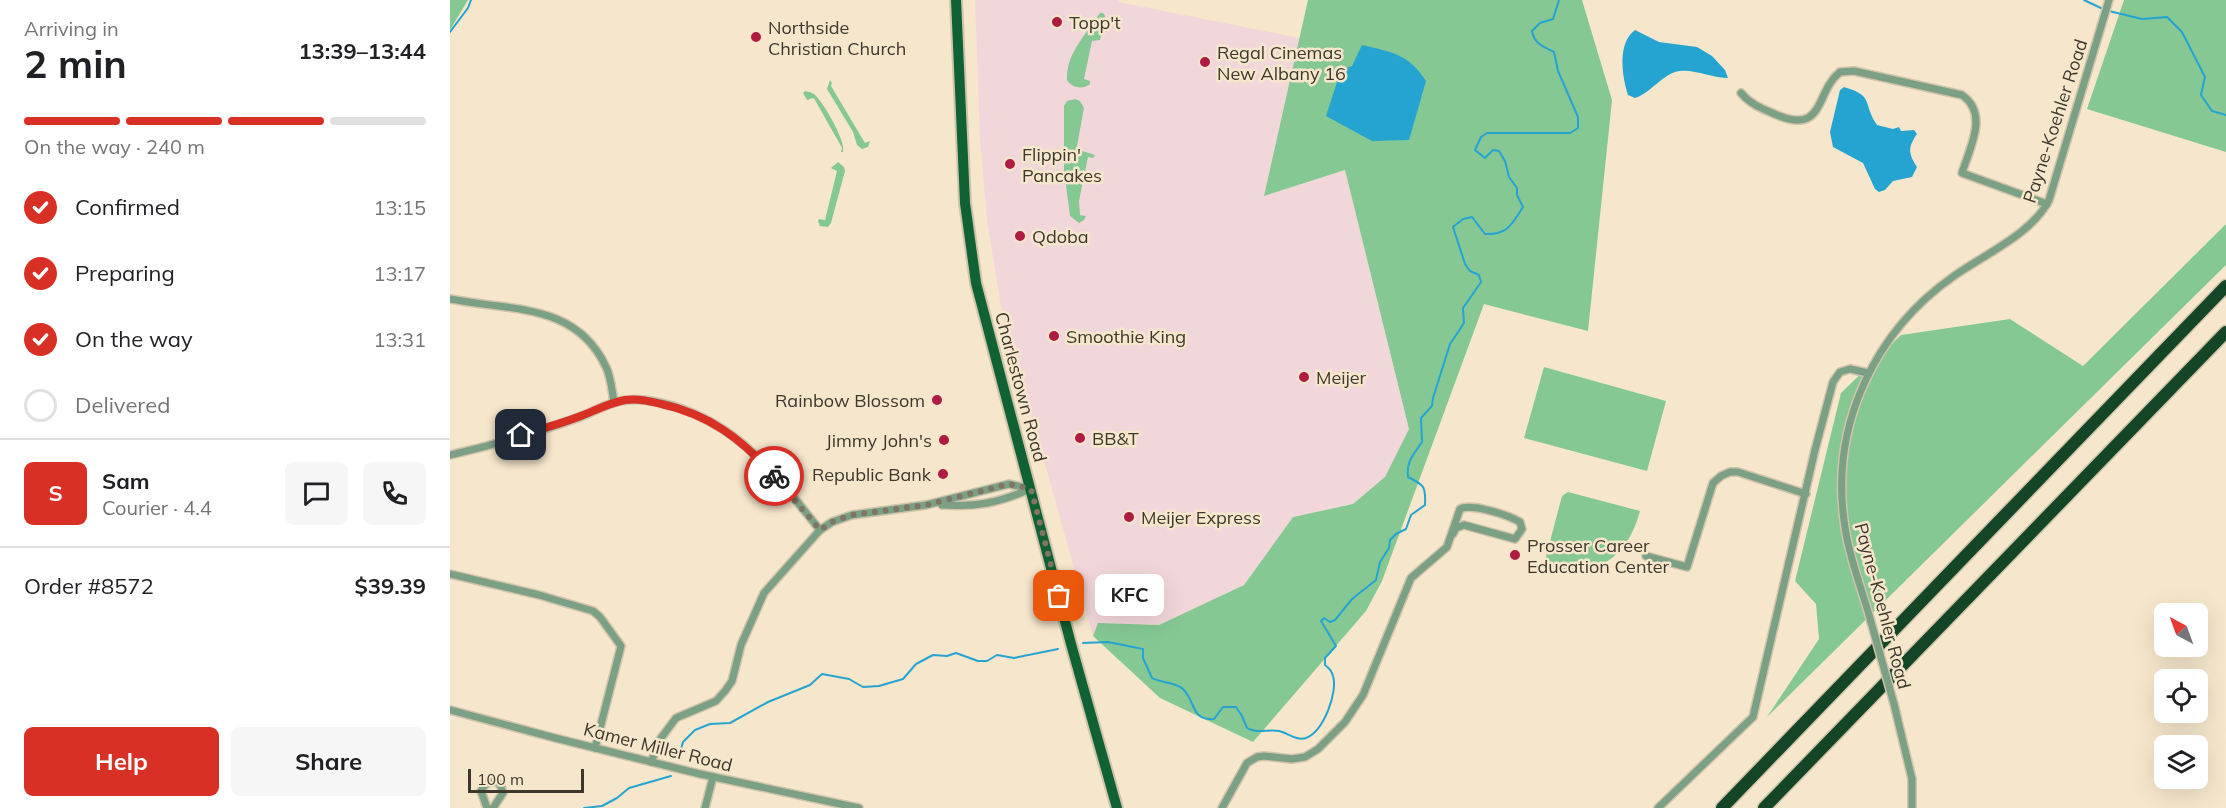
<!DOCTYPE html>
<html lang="en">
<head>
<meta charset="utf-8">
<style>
  :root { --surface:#fff; --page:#f6f6f6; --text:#202124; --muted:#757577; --line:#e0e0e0; --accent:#d93025 }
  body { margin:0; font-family:Mulish,sans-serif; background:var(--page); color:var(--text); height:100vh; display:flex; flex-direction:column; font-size:22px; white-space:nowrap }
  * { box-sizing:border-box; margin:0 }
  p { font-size:20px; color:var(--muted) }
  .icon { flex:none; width:33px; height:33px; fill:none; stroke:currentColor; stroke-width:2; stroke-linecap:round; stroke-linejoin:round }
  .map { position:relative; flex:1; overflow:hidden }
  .drawer { display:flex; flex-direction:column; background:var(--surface); width:450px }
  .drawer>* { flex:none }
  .needle { width:39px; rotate:319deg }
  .buttons { position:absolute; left:1704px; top:603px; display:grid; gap:12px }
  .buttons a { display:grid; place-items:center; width:54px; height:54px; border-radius:9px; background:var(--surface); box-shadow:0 6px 24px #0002; font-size:30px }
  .scale { position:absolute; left:18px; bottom:15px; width:116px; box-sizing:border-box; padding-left:6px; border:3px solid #3d372d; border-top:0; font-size:16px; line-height:21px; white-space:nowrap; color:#3d372d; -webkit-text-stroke:4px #f6e7cc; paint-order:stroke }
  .pin { position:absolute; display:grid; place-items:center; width:51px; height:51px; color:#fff; margin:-26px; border-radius:12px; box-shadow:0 3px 9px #0006 }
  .courier { position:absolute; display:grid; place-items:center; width:60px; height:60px; margin:-30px; border:4px solid #d93025; border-radius:50%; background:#fff; color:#222; box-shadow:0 2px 8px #0007 }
  .bubble { position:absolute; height:42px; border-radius:9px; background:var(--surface); box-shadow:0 6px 24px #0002; font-size:20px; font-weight:700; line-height:42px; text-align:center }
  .headline em { font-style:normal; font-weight:700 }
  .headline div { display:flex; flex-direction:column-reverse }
  .headline { display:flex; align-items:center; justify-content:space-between; height:102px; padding:0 24px }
  h1 { font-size:39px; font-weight:700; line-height:45px }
  .bar { display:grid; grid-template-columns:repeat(4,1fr); gap:9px 6px; align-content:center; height:72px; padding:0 24px }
  .bar i { height:8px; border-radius:4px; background:var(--line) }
  .bar .on { background:var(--accent) }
  .bar p { grid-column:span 4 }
  .line { display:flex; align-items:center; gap:15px; padding:0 24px; border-top:2px solid var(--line) }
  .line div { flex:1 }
  .round { display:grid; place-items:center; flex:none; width:63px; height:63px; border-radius:9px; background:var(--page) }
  ol { padding:0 24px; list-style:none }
  li { display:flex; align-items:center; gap:18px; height:66px }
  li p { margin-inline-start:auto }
  li .icon { padding:6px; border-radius:50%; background:var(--accent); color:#fff; stroke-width:4 }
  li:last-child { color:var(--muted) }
  li i { width:33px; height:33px; border:3px solid var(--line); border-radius:50% }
  .action { display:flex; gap:12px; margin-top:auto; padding:12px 24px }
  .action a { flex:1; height:69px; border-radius:9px; background:var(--accent); color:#fff; font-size:24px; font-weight:700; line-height:69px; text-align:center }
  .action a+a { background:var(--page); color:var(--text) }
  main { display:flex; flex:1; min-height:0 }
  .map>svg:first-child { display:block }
  .commercial { fill:#f2d7da }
  .green { fill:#85c894 }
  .water { fill:#25a4d2 }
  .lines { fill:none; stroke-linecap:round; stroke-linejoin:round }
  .stream { stroke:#25a4d2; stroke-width:2 }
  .minor-casing { stroke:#d1c4ac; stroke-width:10 }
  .primary-casing { stroke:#d1c4ac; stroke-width:14 }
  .motorway-casing { stroke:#d1c4ac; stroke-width:15 }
  .minor { stroke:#7ba085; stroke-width:7 }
  .primary { stroke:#106234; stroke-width:10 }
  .motorway { stroke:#144527; stroke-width:12 }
  .minor-bridge-casing { stroke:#d1c4ac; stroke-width:10; stroke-linecap:butt }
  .minor-bridge { stroke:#7ba085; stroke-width:7 }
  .done { stroke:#7e7565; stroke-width:6; stroke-dasharray:0 10.8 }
  .route { stroke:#d93025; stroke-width:8 }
  .poi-dot { fill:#af1b41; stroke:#f6e7cc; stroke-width:2 }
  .labels { text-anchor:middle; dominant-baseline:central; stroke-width:5; stroke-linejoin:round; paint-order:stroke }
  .poi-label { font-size:18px; fill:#3d372d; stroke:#f6e7cc; text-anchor:start }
  .street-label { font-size:18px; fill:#3d372d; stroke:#f6e7cc }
</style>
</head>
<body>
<main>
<section class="drawer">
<div class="headline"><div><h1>2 min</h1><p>Arriving in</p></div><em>13:39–13:44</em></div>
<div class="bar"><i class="on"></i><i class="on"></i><i class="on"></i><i></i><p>On the way · 240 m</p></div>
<ol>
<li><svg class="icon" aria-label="check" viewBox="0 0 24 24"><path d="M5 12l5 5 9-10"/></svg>Confirmed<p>13:15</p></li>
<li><svg class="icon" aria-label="check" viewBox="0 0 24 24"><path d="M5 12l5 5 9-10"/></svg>Preparing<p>13:17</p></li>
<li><svg class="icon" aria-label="check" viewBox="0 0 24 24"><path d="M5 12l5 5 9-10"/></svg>On the way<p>13:31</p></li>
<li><i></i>Delivered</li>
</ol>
<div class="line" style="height:108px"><b class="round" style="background:var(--accent);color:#fff">S</b><div><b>Sam</b><p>Courier · 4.4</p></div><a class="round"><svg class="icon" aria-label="chat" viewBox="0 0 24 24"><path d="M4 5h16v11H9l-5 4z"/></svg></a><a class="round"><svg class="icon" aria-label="phone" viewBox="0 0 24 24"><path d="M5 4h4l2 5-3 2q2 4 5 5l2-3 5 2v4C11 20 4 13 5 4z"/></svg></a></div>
<div class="line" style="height:78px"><div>Order #8572</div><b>$39.39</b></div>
<div class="action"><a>Help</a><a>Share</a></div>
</section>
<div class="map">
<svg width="1776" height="808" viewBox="0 0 1776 808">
  <rect width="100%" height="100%" fill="#f6e7cc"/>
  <!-- commercial -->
  <polygon class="commercial" points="525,0 669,0 669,2 850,38 814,196 895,170 959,429 936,477 903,504 843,517 794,585 709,625 648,623 643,636 551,307 537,220 530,139"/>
  <!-- green -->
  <g class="green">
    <polygon points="0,0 18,0 0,30"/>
    <polygon points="858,0 1132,0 1162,100 1138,331 1034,304 932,581 916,611 803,742 710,698 643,636 648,623 709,625 794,585 843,517 903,504 935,477 959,429 895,170 814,196"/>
    <polygon points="1674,0 1776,0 1776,152 1637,109"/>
    <path d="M650 13H653L655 16 650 40 642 41 634 79 640 81V84C633 90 622 88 617 80 616 53 636 35 650 13Z"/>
    <polygon points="380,80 382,83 381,86 415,143 420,141 418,147 412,149 407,145 403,132 377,89"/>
    <path d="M355 91C360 92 364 93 367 97 375 106 396 141 393 152H391L392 148 365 100 363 98 357 100 353 93Z"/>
    <polygon points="625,99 630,101 634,108 627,146 632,151 645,155 643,158 638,157 629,201 630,215 636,216 634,220 629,223 620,216 614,170 614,106 617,101"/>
    <polygon points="388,162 394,167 395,171 381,223 378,227 370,226 368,221 369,219 375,220 387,171 381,168"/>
    <polygon points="1776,224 1776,265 1317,717 1369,639 1366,604 1345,581 1391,393 1451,335 1560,319 1633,366"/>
    <polygon points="1094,367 1216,401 1197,471 1074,438"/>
    <path d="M1118 492 1190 511C1177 560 1142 581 1093 568L1112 496Z"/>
  </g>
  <!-- water -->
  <g class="water">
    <path d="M1185 30 1209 42 1247 47 1262 56 1275 70 1278 78C1264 78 1243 69 1230 71 1213 73 1201 93 1185 98L1178 95C1172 76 1167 43 1185 30Z"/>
    <path d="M912 45C941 52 959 54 976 81L959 140 922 141 876 116 891 70 902 66Z"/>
    <path d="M1394 87C1425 96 1412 103 1427 125L1443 129 1449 127 1451 131 1464 130 1467 134C1458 147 1458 153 1467 167L1462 177 1443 181 1435 190 1429 192 1425 189 1413 163 1383 147 1380 132 1390 90Z"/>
  </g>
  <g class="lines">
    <!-- stream -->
    <g class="stream">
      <polyline points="1634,0 1653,9"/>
      <polyline points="1659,11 1692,19 1717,17 1732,32 1755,77 1751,95 1762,111 1776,115"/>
      <polyline points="0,32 18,8 21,0"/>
      <path d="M633 643 658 642 693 649V658L702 678C711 683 726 682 733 689 746 702 741 721 764 719L773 707H786L792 716 797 728C807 734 818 729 829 731 838 733 846 741 856 738 874 731 888 692 883 676 882 671 879 668 875 665V658L886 646 871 621 874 618 880 622 885 620 902 599 926 580 930 562 939 548 940 540 946 534 956 529 961 515 975 505C976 486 974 485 958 477 956 461 964 454 972 442L971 418 982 406 983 398 1000 344 1014 323 1013 308 1031 282 1029 275 1020 271 1015 264 1003 227 1013 219 1022 217 1035 234C1058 235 1062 224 1073 207L1067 195V188L1059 177 1055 161 1049 151 1043 150 1035 158 1025 150 1031 137 1037 133H1120L1128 128V117L1108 71 1104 52C1094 47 1084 44 1082 31L1090 23 1103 19 1109 0"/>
      <polyline points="228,759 233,742 245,730 260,724 280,723 318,702 360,685 372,674 399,679 413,687 429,686 453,679 466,664 483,655 497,656 506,653 528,661 537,661 547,655 564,658 608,649"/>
      <polyline points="134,808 152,806 167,798 179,788 221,776"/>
    </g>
    <!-- minor casing -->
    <g class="minor-casing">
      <g id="minor">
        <path d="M1291 93C1301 105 1313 109 1327 115 1375 135 1365 92 1390 72L1404 71 1512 95C1539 114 1520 147 1512 173L1597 204"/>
        <path d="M0 299C59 311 126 302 156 367 161 377 162 391 164 402"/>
        <path d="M0 455C43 445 86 433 127 418 144 412 160 401 178 400 192 398 209 402 223 406 292 427 326 476 370 530L382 522 402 515 476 505 559 484 581 489"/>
        <path d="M492 505C527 507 548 503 580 489"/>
        <polyline points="1196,556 1237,567 1263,483 1271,476 1280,472 1288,472 1356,494"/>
        <polyline points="0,574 89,595 143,611 150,617 171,646 145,748"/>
        <path d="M1421 622C1412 589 1398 555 1394 520 1381 424 1425 331 1504 276 1535 254 1582 234 1599 200L1659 0"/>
        <polyline points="1444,704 1462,779 1462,808"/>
        <polyline points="0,710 105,738 250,774 409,808"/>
        <polyline points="201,762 211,738 226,718 266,701 275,691 282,681 291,645 314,593 370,530"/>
        <path d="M37 808 31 791C35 782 43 780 50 784L53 793 43 808"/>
        <polyline points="255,808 263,777"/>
        <path d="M772 808 797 763 807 757 814 756 842 759 855 757 868 749 895 722 913 695 961 578 997 547 1010 509C1021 503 1058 515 1070 522L1072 529 1065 539 1014 525 1006 528 1003 534"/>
        <polyline points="1208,808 1303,717 1365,450 1383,382 1390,372 1400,369 1418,373"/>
      </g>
    </g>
    <!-- primary casing -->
    <g class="primary-casing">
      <polyline id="primary" points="506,0 515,203 526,283 621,644 667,808"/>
    </g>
    <!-- motorway casing -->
    <g class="motorway-casing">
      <g id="motorway">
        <polyline points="1272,808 1776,286"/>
        <polyline points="1314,808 1776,332"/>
      </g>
    </g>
    <!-- minor -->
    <use href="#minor" class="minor"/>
    <!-- primary -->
    <use href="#primary" class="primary"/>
    <!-- motorway -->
    <use href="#motorway" class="motorway"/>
    <!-- minor-bridge casing -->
    <g class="minor-bridge-casing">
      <polyline id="minor-bridge" points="1421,622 1444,704"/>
    </g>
    <!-- minor-bridge -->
    <use href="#minor-bridge" class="minor-bridge"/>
  </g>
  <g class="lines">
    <!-- done -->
    <polyline class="done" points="324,476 370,530 382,522 402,515 476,505 559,484 581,489 609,596"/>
    <!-- route -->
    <path class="route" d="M71 435C90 429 110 424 128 417 144 411 159 403 175 400 187 398 200 401 211 404 259 414 293 440 324 476"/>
  </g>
  <!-- markers -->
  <g class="poi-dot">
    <circle cx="607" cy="22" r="6"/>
    <circle cx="306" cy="37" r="6"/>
    <circle cx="755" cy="62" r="6"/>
    <circle cx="560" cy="164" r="6"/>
    <circle cx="570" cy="236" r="6"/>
    <circle cx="604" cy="336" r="6"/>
    <circle cx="854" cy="377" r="6"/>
    <circle cx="487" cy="400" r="6"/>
    <circle cx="630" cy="438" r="6"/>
    <circle cx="494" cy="440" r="6"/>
    <circle cx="493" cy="474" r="6"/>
    <circle cx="679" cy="517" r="6"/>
    <circle cx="1065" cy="555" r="6"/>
  </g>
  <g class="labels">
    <!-- poi labels -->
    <g class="poi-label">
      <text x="619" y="22">Topp't</text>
      <text x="318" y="27">Northside<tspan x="318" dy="21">Christian Church</tspan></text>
      <text x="767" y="52">Regal Cinemas<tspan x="767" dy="21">New Albany 16</tspan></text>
      <text x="572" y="154">Flippin'<tspan x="572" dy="21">Pancakes</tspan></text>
      <text x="582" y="236">Qdoba</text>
      <text x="616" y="336">Smoothie King</text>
      <text x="866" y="377">Meijer</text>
      <text x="475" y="400" text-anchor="end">Rainbow Blossom</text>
      <text x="642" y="438">BB&amp;T</text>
      <text x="482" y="440" text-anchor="end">Jimmy John's</text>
      <text x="481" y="474" text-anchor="end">Republic Bank</text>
      <text x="691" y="517">Meijer Express</text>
      <text x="1077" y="545">Prosser Career<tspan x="1077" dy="21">Education Center</tspan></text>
    </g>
    <!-- street labels -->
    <g class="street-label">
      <text transform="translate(1605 121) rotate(-72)">Payne-Koehler Road</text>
      <text transform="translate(571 387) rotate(75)">Charlestown Road</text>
      <text transform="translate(1433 606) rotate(75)">Payne-Koehler Road</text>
      <text transform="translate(208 747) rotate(14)">Kamer Miller Road</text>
    </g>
  </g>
</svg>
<div class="buttons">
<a><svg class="needle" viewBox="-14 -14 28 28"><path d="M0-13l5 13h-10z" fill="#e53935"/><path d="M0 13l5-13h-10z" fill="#757577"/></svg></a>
<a><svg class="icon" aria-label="locate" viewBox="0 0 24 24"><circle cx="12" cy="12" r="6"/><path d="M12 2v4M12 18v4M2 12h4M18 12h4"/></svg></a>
<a><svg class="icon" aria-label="layers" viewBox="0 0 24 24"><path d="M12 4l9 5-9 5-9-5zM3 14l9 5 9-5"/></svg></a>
</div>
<div class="scale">100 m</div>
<div class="pin" style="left:609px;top:596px;background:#ea580c"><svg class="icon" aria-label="bag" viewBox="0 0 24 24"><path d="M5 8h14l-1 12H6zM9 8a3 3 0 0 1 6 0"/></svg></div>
<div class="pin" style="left:71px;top:435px;background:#1f2937"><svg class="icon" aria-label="home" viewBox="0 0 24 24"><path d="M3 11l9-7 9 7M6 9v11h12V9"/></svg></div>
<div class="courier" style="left:324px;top:476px"><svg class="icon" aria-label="bike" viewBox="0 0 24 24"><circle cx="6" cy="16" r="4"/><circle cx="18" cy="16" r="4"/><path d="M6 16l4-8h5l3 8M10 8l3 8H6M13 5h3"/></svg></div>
<div class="bubble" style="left:645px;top:574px;width:69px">KFC</div>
</div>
</main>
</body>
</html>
